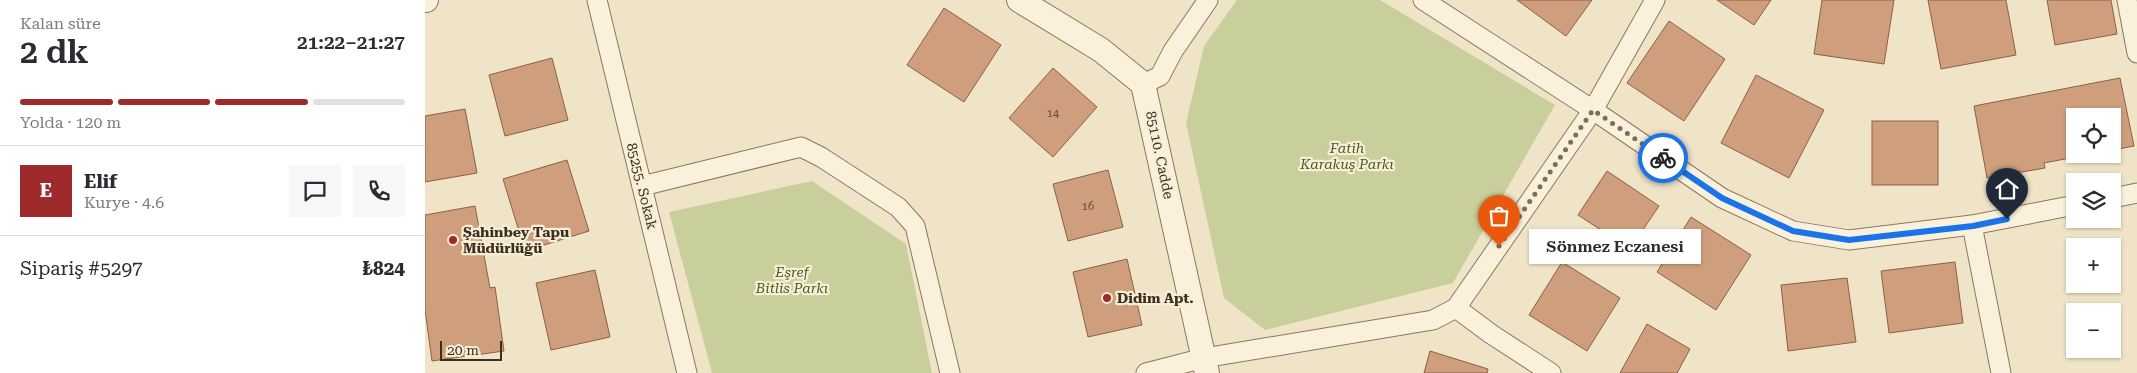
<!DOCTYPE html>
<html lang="tr">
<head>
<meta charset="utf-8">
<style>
  :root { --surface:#fff; --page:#f7f7f7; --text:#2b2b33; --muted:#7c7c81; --line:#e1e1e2; --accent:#9e2a2b }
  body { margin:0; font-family:"Roboto Serif",serif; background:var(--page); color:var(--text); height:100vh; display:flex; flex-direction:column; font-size:19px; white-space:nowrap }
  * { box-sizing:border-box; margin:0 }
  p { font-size:16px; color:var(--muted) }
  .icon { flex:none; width:28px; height:28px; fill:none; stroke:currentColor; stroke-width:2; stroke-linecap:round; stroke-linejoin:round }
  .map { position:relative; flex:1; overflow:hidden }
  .details { display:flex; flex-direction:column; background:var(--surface); width:425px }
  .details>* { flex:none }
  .controls { position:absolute; left:1641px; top:108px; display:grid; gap:10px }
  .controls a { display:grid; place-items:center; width:55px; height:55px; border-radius:0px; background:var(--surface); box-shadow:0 1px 4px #0004; font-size:25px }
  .scale { position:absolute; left:15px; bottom:12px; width:62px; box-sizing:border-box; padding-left:5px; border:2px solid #3d2e20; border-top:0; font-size:14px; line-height:18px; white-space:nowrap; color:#3d2e20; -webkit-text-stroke:4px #f7eed8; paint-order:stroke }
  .pin { position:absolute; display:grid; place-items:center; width:42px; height:42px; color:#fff; margin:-51px -21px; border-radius:50% 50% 50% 0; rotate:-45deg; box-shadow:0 0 5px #0007 }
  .pin .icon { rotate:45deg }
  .courier { position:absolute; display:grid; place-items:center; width:50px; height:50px; margin:-25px; border:4px solid #1a73e8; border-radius:50%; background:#fff; color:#222; box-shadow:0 1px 6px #0007 }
  .bubble { position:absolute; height:35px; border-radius:0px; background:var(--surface); box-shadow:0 1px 4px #0004; font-size:16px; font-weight:600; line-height:35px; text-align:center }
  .summary em { font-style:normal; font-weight:600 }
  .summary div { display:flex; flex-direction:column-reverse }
  .summary { display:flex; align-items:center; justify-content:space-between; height:85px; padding:0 20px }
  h1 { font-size:32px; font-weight:600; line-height:38px }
  .bar { display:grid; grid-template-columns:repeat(4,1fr); gap:8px 5px; align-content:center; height:60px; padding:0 20px }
  .bar i { height:6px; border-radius:4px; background:var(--line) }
  .bar .on { background:var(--accent) }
  .bar p { grid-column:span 4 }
  .line { display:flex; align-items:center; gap:12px; padding:0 20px; border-top:1px solid var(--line) }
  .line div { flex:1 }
  .round { display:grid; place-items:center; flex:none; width:52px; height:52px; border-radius:0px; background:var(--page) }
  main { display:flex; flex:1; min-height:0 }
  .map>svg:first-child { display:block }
  .green { fill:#c9cf9b }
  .building { fill:#cf9f7d; stroke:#8d5f41 }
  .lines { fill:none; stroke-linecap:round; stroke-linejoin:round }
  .minor-casing { stroke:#8d765c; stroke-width:21 }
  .tertiary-casing { stroke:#8d765c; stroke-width:26 }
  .minor { stroke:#faf1dc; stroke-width:19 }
  .tertiary { stroke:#faf1dc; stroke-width:24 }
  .done { stroke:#7c6e5b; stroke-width:5; stroke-dasharray:0 9 }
  .route { stroke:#1a73e8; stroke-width:6 }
  .poi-dot { fill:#9e2a2b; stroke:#f7eed8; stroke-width:2 }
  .labels { text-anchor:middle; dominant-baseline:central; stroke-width:4.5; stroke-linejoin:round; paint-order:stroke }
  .number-label { font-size:11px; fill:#624a37 }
  .park-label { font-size:14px; font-style:italic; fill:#4d5a26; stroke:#f7eed8 }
  .street-label { font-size:14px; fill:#3d2e20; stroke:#f7eed8 }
  .poi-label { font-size:14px; font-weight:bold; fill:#3d2e20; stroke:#f7eed8; text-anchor:start }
</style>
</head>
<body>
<main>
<section class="details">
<div class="summary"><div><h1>2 dk</h1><p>Kalan süre</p></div><em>21:22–21:27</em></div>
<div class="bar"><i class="on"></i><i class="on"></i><i class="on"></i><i></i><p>Yolda · 120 m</p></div>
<div class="line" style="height:90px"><b class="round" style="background:var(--accent);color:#fff">E</b><div><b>Elif</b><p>Kurye · 4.6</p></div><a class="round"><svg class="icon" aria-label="chat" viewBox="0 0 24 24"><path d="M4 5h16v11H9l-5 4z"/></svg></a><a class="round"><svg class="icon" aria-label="phone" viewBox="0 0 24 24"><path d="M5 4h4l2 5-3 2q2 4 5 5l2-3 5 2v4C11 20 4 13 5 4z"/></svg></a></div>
<div class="line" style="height:65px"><div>Sipariş #5297</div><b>₺824</b></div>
</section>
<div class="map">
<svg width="1712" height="373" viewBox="0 0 1712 373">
  <rect width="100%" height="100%" fill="#f0e4c8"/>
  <!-- green -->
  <g class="green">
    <polygon points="812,0 955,0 1130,105 1028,283 840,330 799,298 761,123 779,46"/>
    <polygon points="387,181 481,244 507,373 287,373 244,212"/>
  </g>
  <!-- building -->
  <g class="building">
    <polygon points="1092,0 1167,0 1141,36"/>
    <polygon points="1292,0 1346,0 1329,25"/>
    <polygon points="1397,0 1469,0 1459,64 1389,54"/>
    <polygon points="1503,0 1581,0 1591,55 1516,69"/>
    <polygon points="1622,0 1686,0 1692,34 1630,45"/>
    <polygon points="519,8 576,45 539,102 482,65"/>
    <polygon points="1244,21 1300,59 1259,121 1202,83"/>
    <polygon points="127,58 143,120 80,136 64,75"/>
    <polygon points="628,68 672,107 628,157 584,118"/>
    <polygon points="1331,75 1399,110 1364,178 1296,143"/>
    <polygon points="1695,78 1709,146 1688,150 1688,116 1650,116 1650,157 1619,163 1620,168 1562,178 1549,106"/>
    <polygon points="40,109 52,173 0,182 0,116"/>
    <rect x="1447" y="121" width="66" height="64"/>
    <polygon points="142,160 164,231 100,251 78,179"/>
    <polygon points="683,170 698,227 643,241 628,184"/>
    <polygon points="1182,171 1234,206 1205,249 1153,215"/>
    <polygon points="50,206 65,288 70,287 79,351 7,361 0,310 0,215"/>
    <polygon points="1266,217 1326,255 1291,310 1232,272"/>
    <polygon points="702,259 717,325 663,337 648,272"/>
    <polygon points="1137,262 1195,298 1162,351 1104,315"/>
    <polygon points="1530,262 1538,323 1464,333 1456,271"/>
    <polygon points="170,270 185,337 126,350 111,283"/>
    <polygon points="1422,278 1431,342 1363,351 1356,285"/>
    <polygon points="1222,324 1265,349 1252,373 1195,373"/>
    <polygon points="1005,351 1063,369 1062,373 999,373"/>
  </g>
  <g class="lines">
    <!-- minor casing -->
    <g class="minor-casing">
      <g id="minor">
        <polyline points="172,0 262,373"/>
        <polyline points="998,0 1168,110 1297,198 1368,231 1424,240 1547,225 1650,205"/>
        <polyline points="1702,0 1712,53"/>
        <polyline points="718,84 735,76 748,51 783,0"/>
        <polyline points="217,186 376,147 396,157 473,207 490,226 525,373"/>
        <polyline points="1688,198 1712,193"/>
        <polyline points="1547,225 1576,373"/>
        <polyline points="1031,308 1066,334 1126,373"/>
        <polyline points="721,373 779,358 1008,320 1031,308 1168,110 1230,0"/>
      </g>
    </g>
    <!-- tertiary casing -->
    <g class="tertiary-casing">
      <g id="tertiary">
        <polyline points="0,0 1,0"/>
        <polyline points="594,0 676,50 718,84 782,373"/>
      </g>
    </g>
    <!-- minor -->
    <use href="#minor" class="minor"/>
    <!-- tertiary -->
    <use href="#tertiary" class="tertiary"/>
  </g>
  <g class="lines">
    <!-- done -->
    <polyline class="done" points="1074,246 1168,110 1238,158"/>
    <!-- route -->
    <polyline class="route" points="1238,158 1297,198 1368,231 1424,240 1548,226 1582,219"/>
  </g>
  <!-- markers -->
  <g class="poi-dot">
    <circle cx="28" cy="240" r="5"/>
    <circle cx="682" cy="298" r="5"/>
  </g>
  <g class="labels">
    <!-- number labels -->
    <g class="number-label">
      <text x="628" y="113">14</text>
      <text x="663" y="206">16</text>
    </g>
    <!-- park labels -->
    <g class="park-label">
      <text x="922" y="148">Fatih<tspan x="922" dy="16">Karakuş Parkı</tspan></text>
      <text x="367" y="272">Eşref<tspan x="367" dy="16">Bitlis Parkı</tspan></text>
    </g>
    <!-- street labels -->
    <g class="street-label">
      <text transform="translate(735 155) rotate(78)">85110. Cadde</text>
      <text transform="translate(217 186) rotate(76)">85255. Sokak</text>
    </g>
    <!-- poi labels -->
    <g class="poi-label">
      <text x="38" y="232">Şahinbey Tapu<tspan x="38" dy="16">Müdürlüğü</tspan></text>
      <text x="692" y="298">Didim Apt.</text>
    </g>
  </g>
</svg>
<div class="controls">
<a><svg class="icon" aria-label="locate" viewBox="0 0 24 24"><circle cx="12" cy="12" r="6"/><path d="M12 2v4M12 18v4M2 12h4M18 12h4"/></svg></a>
<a><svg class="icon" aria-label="layers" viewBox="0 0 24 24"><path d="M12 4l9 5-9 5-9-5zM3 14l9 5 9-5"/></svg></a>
<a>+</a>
<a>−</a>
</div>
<div class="scale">20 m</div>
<div class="pin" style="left:1074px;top:246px;background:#ea580c"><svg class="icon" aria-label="bag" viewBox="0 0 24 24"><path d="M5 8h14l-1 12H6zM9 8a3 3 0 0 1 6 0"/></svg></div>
<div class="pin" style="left:1582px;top:219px;background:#1f2937"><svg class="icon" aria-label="home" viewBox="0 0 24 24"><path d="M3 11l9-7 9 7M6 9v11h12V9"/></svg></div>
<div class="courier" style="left:1238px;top:158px"><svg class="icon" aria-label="bike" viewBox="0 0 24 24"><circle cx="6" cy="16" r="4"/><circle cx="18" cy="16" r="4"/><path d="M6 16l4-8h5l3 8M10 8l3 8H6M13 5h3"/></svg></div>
<div class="bubble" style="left:1104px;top:229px;width:172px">Sönmez Eczanesi</div>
</div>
</main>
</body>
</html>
